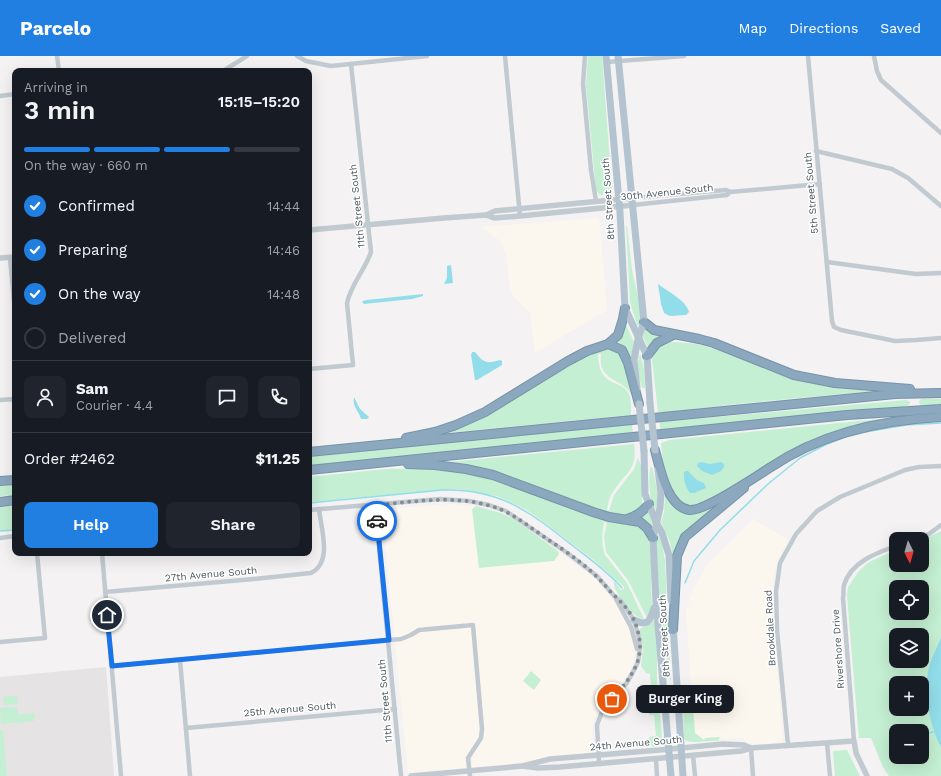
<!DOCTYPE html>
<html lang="en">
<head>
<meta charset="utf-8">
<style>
  :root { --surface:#171b24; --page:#20242c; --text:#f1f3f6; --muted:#9ea1a6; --line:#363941; --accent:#207fe0 }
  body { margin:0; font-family:"Work Sans",sans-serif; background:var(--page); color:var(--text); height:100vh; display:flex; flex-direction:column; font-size:15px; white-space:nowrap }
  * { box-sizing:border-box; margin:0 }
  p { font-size:13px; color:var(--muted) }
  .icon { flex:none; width:22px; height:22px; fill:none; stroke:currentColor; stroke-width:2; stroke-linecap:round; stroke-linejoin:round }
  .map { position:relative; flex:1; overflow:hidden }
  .drawer { position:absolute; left:12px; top:12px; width:300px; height:488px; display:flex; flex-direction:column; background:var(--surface); border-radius:8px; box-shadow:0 4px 16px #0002 }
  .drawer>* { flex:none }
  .needle { width:26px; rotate:175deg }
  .fabs { position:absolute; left:889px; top:476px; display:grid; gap:8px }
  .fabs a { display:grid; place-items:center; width:40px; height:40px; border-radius:8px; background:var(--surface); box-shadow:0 4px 16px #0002; font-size:20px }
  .pin { position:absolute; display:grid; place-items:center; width:34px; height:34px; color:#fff; margin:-17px; border:2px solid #fff; border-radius:50%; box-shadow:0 1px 4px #0007 }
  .courier { position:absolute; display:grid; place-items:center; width:40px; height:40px; margin:-20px; border:3px solid #1a73e8; border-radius:50%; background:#fff; color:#222; box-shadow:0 1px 5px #0007 }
  .bubble { position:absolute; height:28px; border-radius:8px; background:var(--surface); box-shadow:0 4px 16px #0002; font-size:13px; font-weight:600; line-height:28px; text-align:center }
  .overview em { font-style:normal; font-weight:600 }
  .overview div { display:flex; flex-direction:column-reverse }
  .overview { display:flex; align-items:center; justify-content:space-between; height:68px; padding:0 12px }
  h1 { font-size:26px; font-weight:600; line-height:30px }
  .bar { display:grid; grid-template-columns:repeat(4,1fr); gap:6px 4px; align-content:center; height:48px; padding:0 12px }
  .bar i { height:5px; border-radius:3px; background:var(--line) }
  .bar .current { background:var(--accent) }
  .bar p { grid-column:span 4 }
  .line { display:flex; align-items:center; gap:10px; padding:0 12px; border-top:1px solid var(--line) }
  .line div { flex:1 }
  .round { display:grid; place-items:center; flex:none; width:42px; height:42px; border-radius:8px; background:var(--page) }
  ol { padding:0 12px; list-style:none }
  li { display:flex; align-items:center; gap:12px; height:44px }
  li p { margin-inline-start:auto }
  li .icon { padding:4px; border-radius:50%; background:var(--accent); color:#fff; stroke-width:4 }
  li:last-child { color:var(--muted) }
  li i { width:22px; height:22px; border:2px solid var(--line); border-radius:50% }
  .button { display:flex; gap:8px; margin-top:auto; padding:8px 12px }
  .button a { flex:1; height:46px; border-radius:8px; background:var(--accent); color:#fff; font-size:16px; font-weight:600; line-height:46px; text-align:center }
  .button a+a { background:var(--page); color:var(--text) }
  header { display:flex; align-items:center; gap:24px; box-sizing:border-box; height:56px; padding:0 20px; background:var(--accent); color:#fff }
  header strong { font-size:19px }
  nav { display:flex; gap:22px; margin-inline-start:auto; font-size:14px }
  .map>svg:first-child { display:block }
  .commercial { fill:#fcf7ee }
  .education { fill:#e5e3e4 }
  .green { fill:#c4efd2; fill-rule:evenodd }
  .water { fill:#92ddea }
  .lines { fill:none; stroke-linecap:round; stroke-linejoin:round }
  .stream { stroke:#92ddea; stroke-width:1.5 }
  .motorway-casing { stroke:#7793aa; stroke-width:10 }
  .minor { stroke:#c1cad0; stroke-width:4.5 }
  .tertiary { stroke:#c1cad0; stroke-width:5.5 }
  .primary { stroke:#b3c3cf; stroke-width:7 }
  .motorway { stroke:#8ca8be; stroke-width:8 }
  .primary-bridge { stroke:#b3c3cf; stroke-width:7 }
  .done { stroke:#868d92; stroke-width:4; stroke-dasharray:0 7.2 }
  .route { stroke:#1a73e8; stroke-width:5 }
  .labels { text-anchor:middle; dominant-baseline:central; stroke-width:3; stroke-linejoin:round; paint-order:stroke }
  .street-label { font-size:10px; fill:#4a575f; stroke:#fff }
</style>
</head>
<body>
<header>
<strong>Parcelo</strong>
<nav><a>Map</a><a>Directions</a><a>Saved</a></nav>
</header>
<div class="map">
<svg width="941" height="720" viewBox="0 0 941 720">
  <rect width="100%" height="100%" fill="#f4f2f2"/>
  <!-- commercial -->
  <g class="commercial">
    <polygon points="599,162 607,254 535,297 530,257 515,242 510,235 507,201 504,193 500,185 483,172 483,170 508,169"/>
    <polygon points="450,448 479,451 508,460 517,465 594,522 609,538 624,559 628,568 635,592 635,601 630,616 604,646 597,657 592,672 591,697 507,708 408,717 382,457 386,453"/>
    <polygon points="753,463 788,484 777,507 773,524 772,539 783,684 781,686 759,688 745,687 744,682 726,683 720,681 704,684 695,677 694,675 686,554 693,534 708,508"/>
  </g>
  <!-- education -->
  <polygon class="education" points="106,611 114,720 0,720 0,621"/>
  <!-- green -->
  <g class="green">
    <polygon points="588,0 602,0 612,133 612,136 610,135 604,139 600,139 596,134 586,30"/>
    <path d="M626 170H627C629 184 630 199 632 213 635 232 643 250 639 269H637L630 246Z"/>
    <polygon points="625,267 634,286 631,308 623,290 616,285"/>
    <polygon points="645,274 650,277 661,280 655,283 648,291 643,281"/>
    <polygon points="674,286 698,288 716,293 774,315 872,333 873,335 737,348 669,356 658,356 652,303 656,292 666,287"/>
    <path d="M602 293C607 293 613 292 618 295 626 301 631 331 633 341 624 321 597 327 601 298H598C599 335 623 321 630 340 631 346 631 353 631 359L436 378 589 297Z"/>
    <path d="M640 298C644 309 645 320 645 332H642C639 322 635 307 640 298Z"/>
    <polygon points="921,343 941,343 941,348 921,350 919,346"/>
    <polygon points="906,344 910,346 909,349 902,351 660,376 660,366"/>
    <polygon points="879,363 879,365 846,373 707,447 691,451 679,446 670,432 663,409 661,387 669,384"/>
    <polygon points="632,368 633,378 309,410 309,400"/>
    <path d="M634 388C638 414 625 417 613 436 609 441 608 448 607 454L609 455 614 439 634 413 638 402 642 413V449C631 467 604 456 588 451L438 407Z"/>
    <path d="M652 411 658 437 656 454C648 443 649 426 650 412Z"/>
    <path d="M386 413C417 412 445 413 476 419L631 466 642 471 649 482 652 516 651 528 652 550 647 562 628 524 606 496 604 481 607 467 604 466C602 478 601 488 605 499L627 527 644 563C634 563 620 543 616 534 614 532 614 528 614 525L621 534 624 533V531L595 505 537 461 525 453 497 440 457 433 309 446V421Z"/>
    <polygon points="15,429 15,439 0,440 0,430"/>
    <path d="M733 437 683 479 678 486 675 500H673L670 486 661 466 664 456 665 440H668C673 444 685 456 691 457 703 460 723 443 733 437Z"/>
    <polygon points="15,449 15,473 0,475 0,450"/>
    <polygon points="476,450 501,457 514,463 558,495 559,498 554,505 479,512 472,453"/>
    <polygon points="648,455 653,467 652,473 639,461"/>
    <path d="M941 475V581L928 616 933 673 941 691V720H889L883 711 871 682H859L849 565 847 539 848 531 859 515 869 506 896 494V509H922V484ZM896 531H922V557H896ZM896 579H922V605H896ZM896 627H922V653H896ZM896 675H922V701H896Z"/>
    <polygon points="657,479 658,479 662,487 665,505 671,624 670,624 660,552 656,486"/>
    <path d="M654 563 657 596V626L662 681 659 687 653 691 650 689 649 681 656 680 654 659H649L652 650 648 641 652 639 650 618 646 617 641 610 643 594 639 574C643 569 650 570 654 563Z"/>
    <polygon points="531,615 541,624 534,634 523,625"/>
    <path d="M692 639 695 677 704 684 705 682 720 681 718 685C709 684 690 689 684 683L683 644 687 640Z"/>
    <polygon points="17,640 18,648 4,649 3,641"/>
    <polygon points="17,651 18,658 35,657 34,665 1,668 0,652"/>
    <polygon points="0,674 3,674 7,720 0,720"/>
    <polygon points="847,694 860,720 835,720 833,695"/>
  </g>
  <!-- water -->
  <g class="water">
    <polygon points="451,209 453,227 444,228 447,222 447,210"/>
    <path d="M658 228C667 235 686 244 689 256L686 259 670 260 664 257 661 248Z"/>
    <polygon points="423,238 423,240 412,243 364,248 362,246 363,245 367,244"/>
    <path d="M472 296H475C484 307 486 308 500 304L502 305V309L477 324H475L471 299Z"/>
    <path d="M354 341 360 353 369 361 367 363H361C359 355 352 351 354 341Z"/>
    <polygon points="701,406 710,408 721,406 724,408 724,411 721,415 712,419 702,415 697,410 698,407"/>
    <path d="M686 415H688L697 424 704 427 706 432 694 437H690C686 432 683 423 684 416Z"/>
    <path d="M941 581V691C930 672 924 637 928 616 930 604 937 592 941 581Z"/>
  </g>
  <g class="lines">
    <!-- stream -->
    <g class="stream">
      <path d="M309 447 442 434C500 432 530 456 573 490 590 503 607 515 622 532"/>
      <polyline points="0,475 15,474"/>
      <polyline points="685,527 694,505 720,474 768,428 800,402 825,389 845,381 865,376 906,369 941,367"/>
      <polyline points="922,679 936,675"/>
    </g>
    <!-- motorway casing -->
    <g class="motorway-casing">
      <g id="motorway">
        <polyline points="644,266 654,274 699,283 714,287 794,319 835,327 910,333"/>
        <polyline points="608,288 622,294 628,307 639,348"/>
        <polyline points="647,300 657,287 673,279"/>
        <polyline points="406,382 435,376 456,369 485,356 568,305 587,295 608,288 618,279 623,263 625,252"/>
        <path d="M655 394C660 413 667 450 689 454 704 456 757 420 771 411 822 377 881 364 941 361"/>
        <polyline points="309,396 895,338 941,337"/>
        <polyline points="408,408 435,409 466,413 493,419 593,456 609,461 640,466 647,472 653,482"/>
        <polyline points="309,414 847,359 941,353"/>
        <polyline points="0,425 15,424"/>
        <polyline points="0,446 15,444"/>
        <path d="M627 463C637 460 642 456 649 448"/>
        <polyline points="673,574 677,500 685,481 744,432"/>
      </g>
    </g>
    <!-- minor -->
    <g class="minor">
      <polyline points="57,0 59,15"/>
      <polyline points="297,0 306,5 331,10 427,0"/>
      <polyline points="505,0 520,160"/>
      <polyline points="585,0 583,28 591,114 596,145"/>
      <polyline points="808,0 832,265 834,271 841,274 895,285 916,284 941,282"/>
      <polyline points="874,0 877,15 881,24 941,77"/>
      <polyline points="607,6 684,0"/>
      <polyline points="223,15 247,0"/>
      <polyline points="0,40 15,38"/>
      <polyline points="816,95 892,113 908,122 941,150"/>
      <polyline points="633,142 726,134 730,136 820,128"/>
      <polyline points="633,149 727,139 730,136"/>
      <polyline points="10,202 15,255"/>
      <polyline points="827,206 916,218 941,217"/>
      <path d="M309 313 353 309 347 247C351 228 365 214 371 196L351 8"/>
      <polyline points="0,344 15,343"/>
      <polyline points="375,449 401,720"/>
      <polyline points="309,454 440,443 469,445 489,449 506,455 566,496 597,520 615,541 621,545 634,564 639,582 640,592 638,606 633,616 626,628 603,653 597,669 599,708"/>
      <polyline points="0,482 15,480"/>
      <polyline points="914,483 929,478 941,469"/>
      <polyline points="102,497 121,720"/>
      <path d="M105 536 254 523 311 517C333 506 321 473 319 453"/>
      <polyline points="616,543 631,571 637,593"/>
      <polyline points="0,586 45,582 37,497"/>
      <polyline points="180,604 190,720"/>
      <polyline points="112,610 389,584 401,583 411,579 419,574 473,569 482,673 481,682 468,702 470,720"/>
      <polyline points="186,672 395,653"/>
      <path d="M854 685 843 542C844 538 843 533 844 529 851 506 876 497 896 490"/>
      <polyline points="827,687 830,720"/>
      <polyline points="788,689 777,574 776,536 780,507 796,478 817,455 840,441 905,414 919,411 941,410"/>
      <polyline points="751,692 753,720"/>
      <polyline points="693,699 695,720"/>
      <polyline points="656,703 657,720"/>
    </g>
    <!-- tertiary -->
    <g class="tertiary">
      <polyline points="486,159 495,155 633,142"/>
      <polyline points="309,174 444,162 486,159 494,162 520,160 633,149"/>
      <polyline points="0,202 15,201"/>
      <polyline points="523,710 538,712 560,711 741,695 751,692 854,685 856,697 867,720"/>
      <polyline points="411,720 523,710 550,703 660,694 723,688 744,689 751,692"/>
    </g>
    <!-- primary -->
    <g class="primary">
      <polyline points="606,0 620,156 625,252 647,300 650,347"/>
      <polyline points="618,0 644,266 638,283 634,304 637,332"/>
      <polyline points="644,395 645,438 656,466 662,477 669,499 671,544"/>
      <polyline points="658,414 661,437 660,452 653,482 656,546 671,720"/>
      <path d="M634 564C648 571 650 565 654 552"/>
      <polyline points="673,569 683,720"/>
    </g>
    <!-- motorway -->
    <use href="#motorway" class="motorway"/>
    <!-- primary-bridge -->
    <g class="primary-bridge">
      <polyline points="650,347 655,394"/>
      <polyline points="639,348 644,395"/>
    </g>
  </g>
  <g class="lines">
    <!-- done -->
    <path class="done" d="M377 465 375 449C413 446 450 439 487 449 508 454 523 466 540 478 559 491 580 504 596 520 603 526 608 534 615 540 622 547 629 554 634 564 637 571 640 581 640 590 640 612 626 627 612 643"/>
    <!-- route -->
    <polyline class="route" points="107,559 112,610 389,584 377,465"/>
  </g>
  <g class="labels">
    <!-- street labels -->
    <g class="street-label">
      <text transform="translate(667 136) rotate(-6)">30th Avenue South</text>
      <text transform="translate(811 137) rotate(-95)">5th Street South</text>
      <text transform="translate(608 143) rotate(-94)">8th Street South</text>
      <text transform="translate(357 150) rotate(-96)">11th Street South</text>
      <text transform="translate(211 518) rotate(-5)">27th Avenue South</text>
      <text transform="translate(770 572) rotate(-93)">Brookdale Road</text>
      <text transform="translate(664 580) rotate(-93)">8th Street South</text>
      <text transform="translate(838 593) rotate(-94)">Rivershore Drive</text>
      <text transform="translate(385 645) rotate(-95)">11th Street South</text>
      <text transform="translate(290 653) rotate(-5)">25th Avenue South</text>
      <text transform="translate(636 687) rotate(-5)">24th Avenue South</text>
    </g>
  </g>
</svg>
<div class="fabs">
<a><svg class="needle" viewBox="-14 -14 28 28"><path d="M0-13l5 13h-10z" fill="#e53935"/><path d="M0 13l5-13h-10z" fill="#9ea1a6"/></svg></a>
<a><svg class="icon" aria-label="locate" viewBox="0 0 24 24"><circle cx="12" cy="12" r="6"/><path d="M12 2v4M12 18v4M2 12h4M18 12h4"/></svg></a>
<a><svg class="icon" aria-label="layers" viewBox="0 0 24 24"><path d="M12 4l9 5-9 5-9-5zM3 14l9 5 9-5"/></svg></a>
<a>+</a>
<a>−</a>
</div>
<div class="pin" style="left:612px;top:643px;background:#ea580c"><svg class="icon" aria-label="bag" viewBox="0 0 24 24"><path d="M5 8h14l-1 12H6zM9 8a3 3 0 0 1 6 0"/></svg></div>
<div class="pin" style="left:107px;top:559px;background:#1f2937"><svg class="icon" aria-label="home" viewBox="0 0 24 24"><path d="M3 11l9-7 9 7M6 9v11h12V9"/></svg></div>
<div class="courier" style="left:377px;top:465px"><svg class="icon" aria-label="car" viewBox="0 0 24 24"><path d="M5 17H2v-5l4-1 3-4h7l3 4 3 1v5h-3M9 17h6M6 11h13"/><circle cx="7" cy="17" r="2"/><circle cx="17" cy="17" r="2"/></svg></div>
<div class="bubble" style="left:636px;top:629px;width:98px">Burger King</div>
<section class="drawer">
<div class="overview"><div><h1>3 min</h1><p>Arriving in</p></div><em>15:15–15:20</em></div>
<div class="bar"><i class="current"></i><i class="current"></i><i class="current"></i><i></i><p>On the way · 660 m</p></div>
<ol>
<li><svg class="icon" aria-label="check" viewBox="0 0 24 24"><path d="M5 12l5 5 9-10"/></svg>Confirmed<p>14:44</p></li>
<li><svg class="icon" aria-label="check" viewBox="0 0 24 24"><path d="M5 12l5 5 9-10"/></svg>Preparing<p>14:46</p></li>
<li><svg class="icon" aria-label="check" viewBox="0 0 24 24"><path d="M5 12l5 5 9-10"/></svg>On the way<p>14:48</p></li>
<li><i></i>Delivered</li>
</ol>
<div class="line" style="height:72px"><a class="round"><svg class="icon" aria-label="person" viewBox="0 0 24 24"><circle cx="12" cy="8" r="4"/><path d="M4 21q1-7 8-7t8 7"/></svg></a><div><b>Sam</b><p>Courier · 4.4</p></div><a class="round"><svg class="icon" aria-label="chat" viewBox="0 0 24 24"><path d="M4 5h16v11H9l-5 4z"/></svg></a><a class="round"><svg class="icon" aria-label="phone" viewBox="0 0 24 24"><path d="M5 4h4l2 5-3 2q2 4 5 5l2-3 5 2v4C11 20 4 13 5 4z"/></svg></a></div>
<div class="line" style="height:52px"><div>Order #2462</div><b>$11.25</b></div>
<div class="button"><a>Help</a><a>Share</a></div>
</section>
</div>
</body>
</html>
